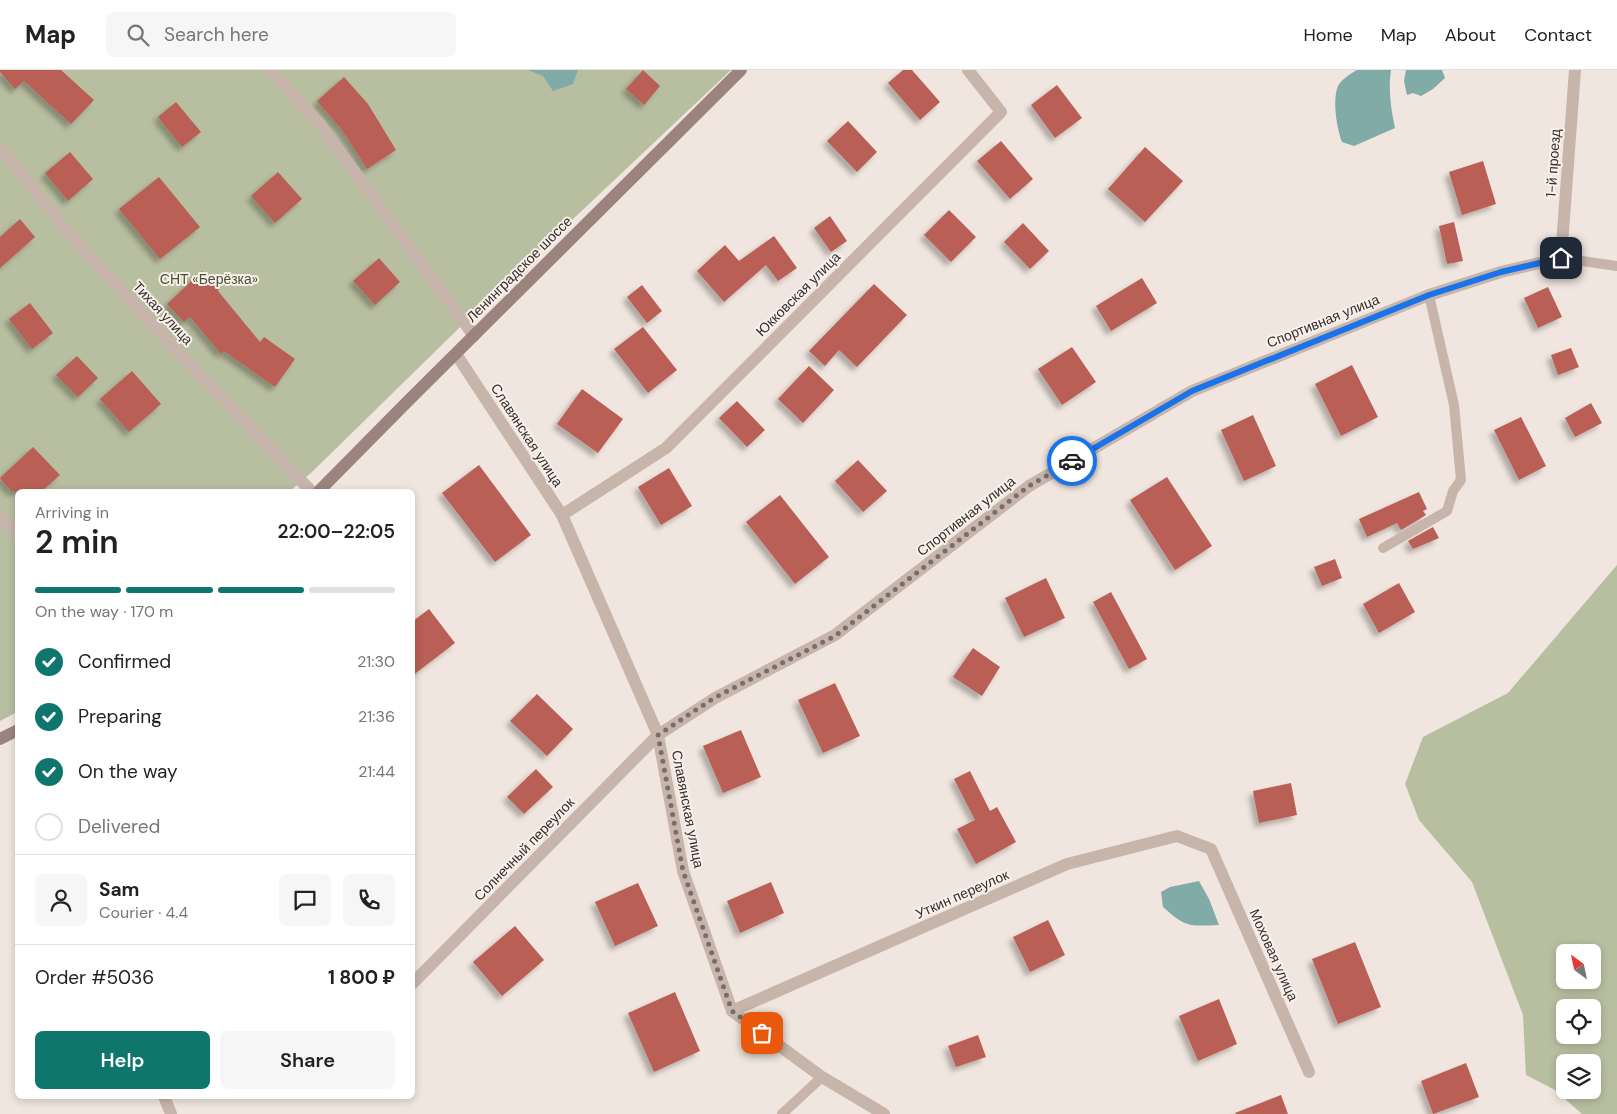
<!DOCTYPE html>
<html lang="en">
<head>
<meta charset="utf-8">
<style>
  :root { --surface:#fff; --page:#f6f6f6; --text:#222; --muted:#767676; --line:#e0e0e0; --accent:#0f766e }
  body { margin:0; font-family:"DM Sans",sans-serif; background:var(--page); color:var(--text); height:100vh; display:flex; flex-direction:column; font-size:19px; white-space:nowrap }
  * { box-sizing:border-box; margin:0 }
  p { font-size:16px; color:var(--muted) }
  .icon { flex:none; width:28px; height:28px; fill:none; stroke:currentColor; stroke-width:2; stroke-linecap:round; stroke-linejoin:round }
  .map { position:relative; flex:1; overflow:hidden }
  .drawer { position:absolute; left:15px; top:419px; width:400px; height:610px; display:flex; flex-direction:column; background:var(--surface); border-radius:8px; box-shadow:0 2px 8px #0003 }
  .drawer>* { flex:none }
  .needle { width:32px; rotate:327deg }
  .fabs { position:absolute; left:1556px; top:874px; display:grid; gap:10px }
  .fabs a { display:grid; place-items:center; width:45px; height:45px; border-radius:8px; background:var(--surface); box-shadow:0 2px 8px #0003; font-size:25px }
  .pin { position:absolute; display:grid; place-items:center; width:42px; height:42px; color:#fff; margin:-21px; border-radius:10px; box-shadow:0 2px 8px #0006 }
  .courier { position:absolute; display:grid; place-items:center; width:50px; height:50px; margin:-25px; border:4px solid #1a73e8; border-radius:50%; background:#fff; color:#222; box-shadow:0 1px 6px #0007 }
  .head em { font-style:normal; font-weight:600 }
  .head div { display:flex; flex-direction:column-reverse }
  .head { display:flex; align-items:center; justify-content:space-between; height:85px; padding:0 20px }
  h1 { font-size:32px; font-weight:600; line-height:38px }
  .bar { display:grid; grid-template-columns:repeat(4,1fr); gap:8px 5px; align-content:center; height:60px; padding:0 20px }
  .bar i { height:6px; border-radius:4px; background:var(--line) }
  .bar .current { background:var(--accent) }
  .bar p { grid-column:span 4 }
  .line { display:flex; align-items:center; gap:12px; padding:0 20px; border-top:1px solid var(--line) }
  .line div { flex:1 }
  .round { display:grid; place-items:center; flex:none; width:52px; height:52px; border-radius:8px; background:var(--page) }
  ol { padding:0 20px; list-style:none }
  li { display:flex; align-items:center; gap:15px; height:55px }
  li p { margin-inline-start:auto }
  li .icon { padding:5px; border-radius:50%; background:var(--accent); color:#fff; stroke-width:4 }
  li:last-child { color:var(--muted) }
  li i { width:28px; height:28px; border:2px solid var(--line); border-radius:50% }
  .primary-button { display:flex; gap:10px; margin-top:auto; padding:10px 20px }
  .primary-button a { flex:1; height:58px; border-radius:8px; background:var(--accent); color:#fff; font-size:20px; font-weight:600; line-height:58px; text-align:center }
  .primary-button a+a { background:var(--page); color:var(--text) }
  header { display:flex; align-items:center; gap:30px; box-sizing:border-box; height:70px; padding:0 25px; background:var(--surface); border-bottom:1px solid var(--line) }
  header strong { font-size:24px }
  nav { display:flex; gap:28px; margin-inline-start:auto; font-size:18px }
  .search { width:350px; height:45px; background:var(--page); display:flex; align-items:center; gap:12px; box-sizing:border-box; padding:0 18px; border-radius:8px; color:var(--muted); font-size:19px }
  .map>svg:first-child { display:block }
  .green { fill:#b8bea0; fill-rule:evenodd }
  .water { fill:#81aba7 }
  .building { fill:#ba5e54; filter:url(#shadow) }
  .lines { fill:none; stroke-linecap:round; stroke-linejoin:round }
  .lane { stroke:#c7b5ac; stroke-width:10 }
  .street { stroke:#c7b5ac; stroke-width:12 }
  .secondary { stroke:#9b847d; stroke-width:12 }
  .done { stroke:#776d69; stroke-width:5; stroke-dasharray:0 9 }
  .route { stroke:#1a73e8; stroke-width:6 }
  .labels { text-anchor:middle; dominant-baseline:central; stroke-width:4; stroke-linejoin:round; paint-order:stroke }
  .street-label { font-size:14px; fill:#362c2a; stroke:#f8f0eb }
  .park-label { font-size:14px; fill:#4a5230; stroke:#f8f0eb }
</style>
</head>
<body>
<header>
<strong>Map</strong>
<div class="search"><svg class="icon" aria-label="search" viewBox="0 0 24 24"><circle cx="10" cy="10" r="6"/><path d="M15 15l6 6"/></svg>Search here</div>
<nav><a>Home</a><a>Map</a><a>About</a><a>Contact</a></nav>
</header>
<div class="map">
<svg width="1617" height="1044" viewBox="0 0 1617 1044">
  <defs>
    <filter id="shadow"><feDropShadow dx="-4.5" dy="4.5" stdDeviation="2.5" flood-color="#0004"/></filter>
  </defs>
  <rect width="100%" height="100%" fill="#f0e6df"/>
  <!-- green -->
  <g class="green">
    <polygon points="0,0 731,0 501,217 313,401 290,421 18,421 17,642 0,651"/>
    <path d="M1617 495V1044H1582L1555 1020 1526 1005 1523 945 1472 812 1419 750 1405 714 1423 667 1508 623ZM1565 882H1592V910H1565ZM1565 938H1592V965H1565ZM1565 992H1592V1020H1565Z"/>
  </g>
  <!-- water -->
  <g class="water">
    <polygon points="528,0 578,0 573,14 553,21 543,6"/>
    <path d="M1357 0H1391C1388 19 1391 39 1395 58L1354 76 1342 72C1337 59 1332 30 1338 16 1342 9 1350 4 1357 0Z"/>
    <polygon points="1406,0 1442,0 1445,8 1433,19 1421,26 1413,23 1407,25 1404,11"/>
    <path d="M1199 811 1209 829 1219 855C1190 856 1186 858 1163 837L1161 822 1170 817Z"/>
  </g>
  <!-- building -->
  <g class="building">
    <polygon points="0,0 61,0 94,30 71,54 24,11 15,19 0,2"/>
    <polygon points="643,0 660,16 644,35 626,19"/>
    <polygon points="903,0 912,0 940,32 920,50 888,13"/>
    <polygon points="344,7 368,34 396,80 367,99 342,60 317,31"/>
    <polygon points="1057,15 1082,48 1055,68 1031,35"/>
    <polygon points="176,32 201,62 182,77 158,47"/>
    <polygon points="848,51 877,82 857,102 827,71"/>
    <polygon points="1001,71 1033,109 1010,129 977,91"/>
    <polygon points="1145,77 1183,111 1145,152 1108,119"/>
    <polygon points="70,82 93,109 68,131 45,103"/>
    <polygon points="1483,91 1496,134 1462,145 1449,102"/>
    <polygon points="278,102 302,129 275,153 251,126"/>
    <polygon points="159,107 200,157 160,189 119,139"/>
    <polygon points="949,140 976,167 951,192 924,165"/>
    <polygon points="830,146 847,171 831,182 814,158"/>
    <polygon points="20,149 35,167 0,198 0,167"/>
    <polygon points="1454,152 1463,191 1447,194 1439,156"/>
    <polygon points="1023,153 1049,181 1030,199 1004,172"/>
    <polygon points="774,166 797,198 778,211 766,195 724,232 697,201 725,175 739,191"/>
    <polygon points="379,188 400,212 375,235 353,211"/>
    <polygon points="202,201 219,219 218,221 260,272 264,267 295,289 275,317 224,281 221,284 190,247 184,252 167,234"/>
    <polygon points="1142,208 1157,233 1111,261 1096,236"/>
    <polygon points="874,214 907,245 857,297 839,280 825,296 809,281"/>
    <polygon points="642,215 662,241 647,253 627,227"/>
    <polygon points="1548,217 1562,247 1538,258 1524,228"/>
    <polygon points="30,233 53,263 32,279 9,249"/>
    <polygon points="643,257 677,300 648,323 614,279"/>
    <polygon points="1072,277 1096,312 1062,335 1038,299"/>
    <polygon points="1571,278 1579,297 1558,305 1551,285"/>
    <polygon points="77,286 98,308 78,327 56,305"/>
    <polygon points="1352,295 1378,347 1341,366 1315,314"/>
    <polygon points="809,296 834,320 803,353 778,329"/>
    <polygon points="132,301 161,334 129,362 100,329"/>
    <polygon points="582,319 623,349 598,383 557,354"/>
    <polygon points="737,331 765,360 747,377 719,348"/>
    <polygon points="1591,333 1602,353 1575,367 1565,348"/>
    <polygon points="1253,345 1276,396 1244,411 1221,360"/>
    <polygon points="1521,347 1546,396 1519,410 1494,360"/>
    <polygon points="33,377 60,405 42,421 11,421 0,408"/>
    <polygon points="858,390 887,421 863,442 835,411"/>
    <polygon points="479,395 531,465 495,492 442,423"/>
    <polygon points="669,398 692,436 661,455 638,417"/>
    <polygon points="1167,407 1212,476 1175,500 1130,430"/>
    <polygon points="1419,422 1427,439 1423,441 1426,445 1401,460 1397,453 1367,467 1359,449"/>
    <polygon points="780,425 829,487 795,514 746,452"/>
    <polygon points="1433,457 1439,468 1413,479 1408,471"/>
    <polygon points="1335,489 1342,508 1322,516 1314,497"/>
    <polygon points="1046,508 1065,548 1024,567 1005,528"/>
    <polygon points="1399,513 1415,542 1379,563 1363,534"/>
    <polygon points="1111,522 1147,589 1129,599 1093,532"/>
    <polygon points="429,539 455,573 412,606 412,552"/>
    <polygon points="973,578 1000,597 982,626 953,607"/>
    <polygon points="835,613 860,666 823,683 798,630"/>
    <polygon points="537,624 573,659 547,686 510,651"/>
    <polygon points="741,660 761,707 723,723 703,676"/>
    <polygon points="536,699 553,717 524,744 507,727"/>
    <polygon points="970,701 990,741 997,737 1016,772 976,794 957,759 975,750 954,709"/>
    <polygon points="1291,713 1297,745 1259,753 1253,721"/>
    <polygon points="771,812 784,843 740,863 727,831"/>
    <polygon points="638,813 658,856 615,876 595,832"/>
    <polygon points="1048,850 1065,885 1030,902 1013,867"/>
    <polygon points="515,856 544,890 502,926 473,892"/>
    <polygon points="1355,872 1381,937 1338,954 1312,889"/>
    <polygon points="675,922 700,981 654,1002 628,943"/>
    <polygon points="1219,929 1237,974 1198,991 1179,946"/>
    <polygon points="978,965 986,987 956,997 948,976"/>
    <polygon points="1466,993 1479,1027 1433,1044 1421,1011"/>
    <polygon points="1281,1025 1288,1044 1236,1044 1235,1043"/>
  </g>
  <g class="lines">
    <!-- lane -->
    <g class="lane">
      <polyline points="1561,188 1617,196"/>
      <polyline points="1383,478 1447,441 1453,421 1461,410 1454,335 1429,225"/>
      <polyline points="782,1044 822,1007"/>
    </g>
    <!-- street -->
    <g class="street">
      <polyline points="270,0 319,53 474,266"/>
      <polyline points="0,79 8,87 66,160 162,265 311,421"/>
      <polyline points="456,284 562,445 658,665 683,801 732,941 822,1007 884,1044"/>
      <polyline points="562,445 666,378 1001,42 968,0"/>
      <polyline points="0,448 18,464"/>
      <polyline points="412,914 658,665 715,628 835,565 1029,416 1192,321 1429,225 1501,202 1561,188 1575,0"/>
      <polyline points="732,941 1067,794 1177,766 1211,779 1309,1002"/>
      <polyline points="164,1026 171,1044"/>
    </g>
    <!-- secondary -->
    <g class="secondary">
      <polyline points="319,421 408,331 741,0"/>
      <polyline points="0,669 18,660"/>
    </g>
  </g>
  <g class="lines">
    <!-- done -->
    <polyline class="done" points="762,963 732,941 683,801 658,665 714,628 835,566 1029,416 1072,391"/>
    <!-- route -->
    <polyline class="route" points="1072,391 1192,321 1429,225 1501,202 1561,188"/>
  </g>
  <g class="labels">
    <!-- street labels -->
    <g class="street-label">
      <text transform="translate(1553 93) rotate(-86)">1-й проезд</text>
      <text transform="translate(519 199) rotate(-45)">Ленинградское шоссе</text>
      <text transform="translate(798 224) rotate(-45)">Юкковская улица</text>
      <text transform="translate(163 243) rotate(47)">Тихая улица</text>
      <text transform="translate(1323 251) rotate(-22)">Спортивная улица</text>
      <text transform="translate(527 365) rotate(57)">Славянская улица</text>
      <text transform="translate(966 446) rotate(-38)">Спортивная улица</text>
      <text transform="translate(688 739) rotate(79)">Славянская улица</text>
      <text transform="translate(524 779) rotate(-46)">Солнечный переулок</text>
      <text transform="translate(962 824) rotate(-24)">Уткин переулок</text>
      <text transform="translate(1274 885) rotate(66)">Моховая улица</text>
    </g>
    <!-- park labels -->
    <g class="park-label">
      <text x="209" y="209">СНТ «Берёзка»</text>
    </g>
  </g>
</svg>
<div class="fabs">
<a><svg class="needle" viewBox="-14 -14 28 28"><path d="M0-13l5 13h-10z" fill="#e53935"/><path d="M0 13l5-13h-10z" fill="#767676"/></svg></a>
<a><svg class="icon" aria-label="locate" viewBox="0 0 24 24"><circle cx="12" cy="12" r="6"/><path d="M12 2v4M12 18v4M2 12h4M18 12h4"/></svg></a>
<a><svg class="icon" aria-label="layers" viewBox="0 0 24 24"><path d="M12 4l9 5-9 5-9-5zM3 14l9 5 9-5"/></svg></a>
</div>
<div class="pin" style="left:762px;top:963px;background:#ea580c"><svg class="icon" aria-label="bag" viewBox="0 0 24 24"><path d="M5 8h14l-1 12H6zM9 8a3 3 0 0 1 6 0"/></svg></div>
<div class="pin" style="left:1561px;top:188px;background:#1f2937"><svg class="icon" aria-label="home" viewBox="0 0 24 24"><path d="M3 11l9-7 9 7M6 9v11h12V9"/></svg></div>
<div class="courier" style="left:1072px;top:391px"><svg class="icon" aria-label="car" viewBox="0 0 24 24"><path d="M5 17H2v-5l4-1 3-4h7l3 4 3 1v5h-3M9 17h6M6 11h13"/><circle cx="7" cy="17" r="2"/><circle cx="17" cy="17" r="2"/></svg></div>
<section class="drawer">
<div class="head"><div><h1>2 min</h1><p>Arriving in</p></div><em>22:00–22:05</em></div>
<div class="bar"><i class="current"></i><i class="current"></i><i class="current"></i><i></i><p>On the way · 170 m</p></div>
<ol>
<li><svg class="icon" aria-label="check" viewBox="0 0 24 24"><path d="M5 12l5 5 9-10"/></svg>Confirmed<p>21:30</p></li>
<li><svg class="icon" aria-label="check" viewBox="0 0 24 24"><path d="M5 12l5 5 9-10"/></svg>Preparing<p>21:36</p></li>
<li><svg class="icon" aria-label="check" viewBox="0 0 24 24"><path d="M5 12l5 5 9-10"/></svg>On the way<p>21:44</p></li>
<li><i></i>Delivered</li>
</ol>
<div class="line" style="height:90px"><a class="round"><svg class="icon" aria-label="person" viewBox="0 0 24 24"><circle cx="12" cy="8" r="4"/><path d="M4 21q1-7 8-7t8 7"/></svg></a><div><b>Sam</b><p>Courier · 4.4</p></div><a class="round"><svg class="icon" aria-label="chat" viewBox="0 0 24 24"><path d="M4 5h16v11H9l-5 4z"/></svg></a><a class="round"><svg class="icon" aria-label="phone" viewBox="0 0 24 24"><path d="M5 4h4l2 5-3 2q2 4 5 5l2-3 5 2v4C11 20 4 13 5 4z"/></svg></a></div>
<div class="line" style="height:65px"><div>Order #5036</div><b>1 800 ₽</b></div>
<div class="primary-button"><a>Help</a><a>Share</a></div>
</section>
</div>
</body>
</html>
